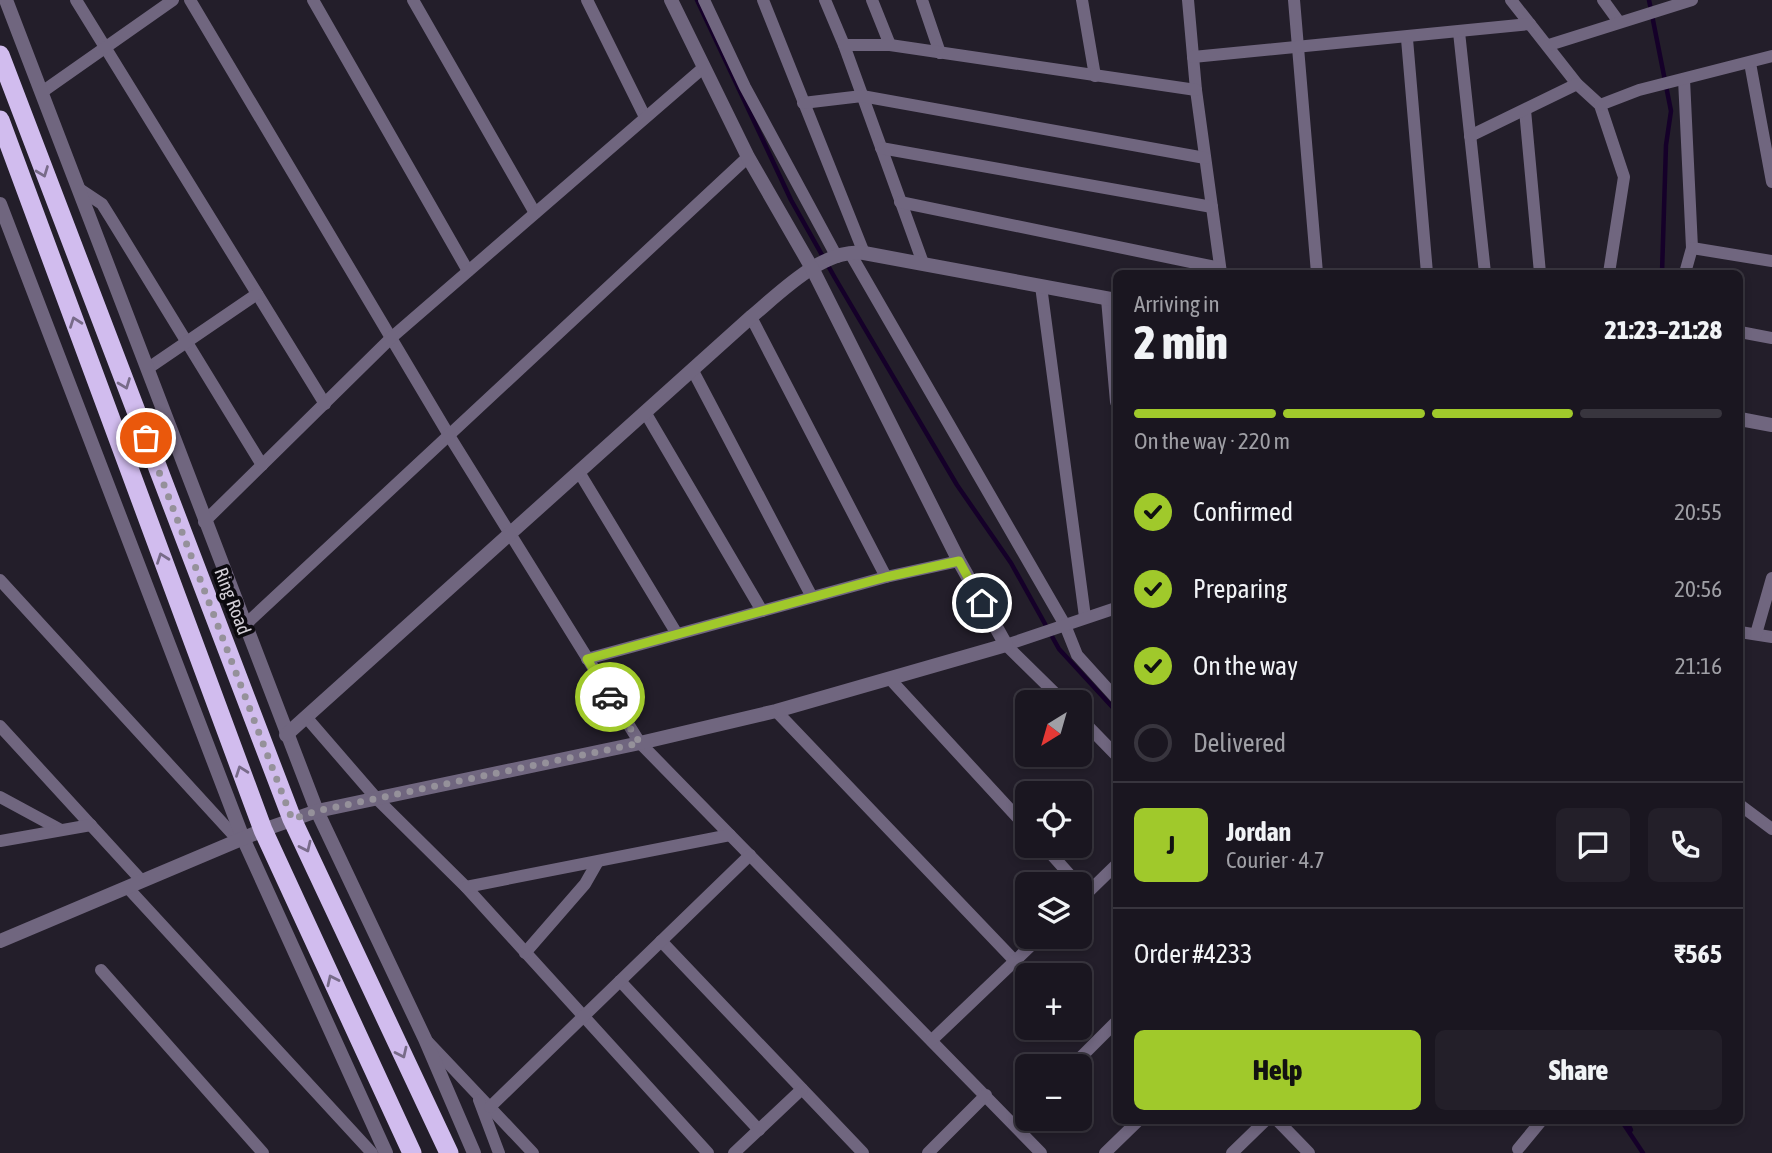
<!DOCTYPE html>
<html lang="en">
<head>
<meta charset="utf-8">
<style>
  :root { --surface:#1a1620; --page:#231f29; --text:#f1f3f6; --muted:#9f9fa5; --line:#38353e; --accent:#a0c92b }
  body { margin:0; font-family:"Asap Condensed",sans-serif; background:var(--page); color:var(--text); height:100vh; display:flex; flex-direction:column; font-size:26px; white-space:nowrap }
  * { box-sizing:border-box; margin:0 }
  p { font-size:23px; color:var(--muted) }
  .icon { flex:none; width:38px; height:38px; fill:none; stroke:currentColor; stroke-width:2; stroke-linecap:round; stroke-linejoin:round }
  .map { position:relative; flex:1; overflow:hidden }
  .drawer { position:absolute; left:1113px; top:270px; width:630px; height:854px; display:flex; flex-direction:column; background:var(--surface); border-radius:10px; box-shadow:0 4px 10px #0003,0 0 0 2px var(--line) }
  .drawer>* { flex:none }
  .needle { width:46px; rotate:217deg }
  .controls { position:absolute; left:1015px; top:690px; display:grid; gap:14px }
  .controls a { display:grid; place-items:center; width:77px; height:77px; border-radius:10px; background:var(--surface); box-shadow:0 4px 10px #0003,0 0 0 2px var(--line); font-size:35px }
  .pin { position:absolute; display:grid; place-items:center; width:60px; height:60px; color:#fff; margin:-30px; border:4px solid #fff; border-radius:50%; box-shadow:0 2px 7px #0007 }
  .courier { position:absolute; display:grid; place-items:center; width:70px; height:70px; margin:-35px; border:5px solid #a0c92b; border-radius:50%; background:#fff; color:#222; box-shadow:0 2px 9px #0007 }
  .overview em { font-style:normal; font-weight:800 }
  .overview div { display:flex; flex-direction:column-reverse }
  .overview { display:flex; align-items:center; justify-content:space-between; height:119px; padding:0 21px }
  h1 { font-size:46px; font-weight:800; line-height:52px }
  .bar { display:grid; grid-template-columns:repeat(4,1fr); gap:10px 7px; align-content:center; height:84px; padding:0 21px }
  .bar i { height:9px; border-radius:5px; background:var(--line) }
  .bar .selected { background:var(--accent) }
  .bar p { grid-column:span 4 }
  .line { display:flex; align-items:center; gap:18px; padding:0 21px; border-top:2px solid var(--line) }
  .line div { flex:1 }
  .round { display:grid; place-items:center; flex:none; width:74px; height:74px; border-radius:10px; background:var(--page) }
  ol { padding:0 21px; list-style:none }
  li { display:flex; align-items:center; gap:21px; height:77px }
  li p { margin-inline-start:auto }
  li .icon { padding:7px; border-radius:50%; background:var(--accent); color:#111; stroke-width:4 }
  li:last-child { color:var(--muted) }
  li i { width:38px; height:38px; border:4px solid var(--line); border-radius:50% }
  .cta { display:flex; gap:14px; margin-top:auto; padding:14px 21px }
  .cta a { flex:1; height:80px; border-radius:10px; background:var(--accent); color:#111; font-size:28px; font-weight:800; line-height:80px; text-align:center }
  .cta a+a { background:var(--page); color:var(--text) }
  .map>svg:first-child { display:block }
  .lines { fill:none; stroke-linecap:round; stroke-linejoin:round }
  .stream { stroke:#150029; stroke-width:4.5 }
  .minor { stroke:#70667f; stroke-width:12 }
  .tertiary { stroke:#70667f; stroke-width:14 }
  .trunk { stroke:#d1bcee; stroke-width:19 }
  .oneway { stroke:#786b89 }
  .done { stroke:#95919a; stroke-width:7; stroke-dasharray:0 12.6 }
  .route { stroke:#a0c92b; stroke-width:9 }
  .labels { text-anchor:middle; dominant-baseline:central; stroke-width:7; stroke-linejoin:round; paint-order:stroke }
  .street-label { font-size:19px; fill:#d3cfd7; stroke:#0b090e }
</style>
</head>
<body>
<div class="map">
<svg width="1772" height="1153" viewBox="0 0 1772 1153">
  <rect width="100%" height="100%" fill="#231e2a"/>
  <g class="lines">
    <!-- stream -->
    <g class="stream">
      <polyline points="697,0 791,200 835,278 957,485 1011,563 1059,649 1116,711"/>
      <polyline points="1649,0 1671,111 1666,145 1662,273"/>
      <polyline points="1621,1120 1643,1153"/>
      <polyline points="1626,1120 1631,1130"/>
    </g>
    <!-- minor -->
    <g class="minor">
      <polyline points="76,0 325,404"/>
      <polyline points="190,0 450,437 640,743 1041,1153"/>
      <polyline points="313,0 468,271"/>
      <polyline points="413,0 535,213"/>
      <polyline points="587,0 645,117"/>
      <polyline points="704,0 745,87 837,257"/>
      <polyline points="763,0 864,253"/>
      <polyline points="825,0 844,45 923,263"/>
      <polyline points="872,0 890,45"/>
      <polyline points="922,0 940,53"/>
      <polyline points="1082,0 1095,76"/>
      <polyline points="1188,0 1196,90 1221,273"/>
      <polyline points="1294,0 1317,273"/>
      <polyline points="1511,0 1577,84 1600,105 1624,177 1609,273"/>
      <polyline points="1603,0 1619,22"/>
      <polyline points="1459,32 1485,273"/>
      <polyline points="1407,39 1427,273"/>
      <polyline points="844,45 890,45 1196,90"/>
      <polyline points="1549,45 1692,0"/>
      <polyline points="1193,57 1530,24"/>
      <polyline points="1750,63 1772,182"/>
      <polyline points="1684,79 1692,248 1685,273"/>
      <polyline points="42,92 173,0"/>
      <polyline points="803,103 862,96 1205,158"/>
      <polyline points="1600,105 1639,90 1772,56"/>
      <polyline points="1525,110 1540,273"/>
      <polyline points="1470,136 1577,84"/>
      <polyline points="881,148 1212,207"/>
      <polyline points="78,188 102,204 112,220 262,465"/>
      <polyline points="900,202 1220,268"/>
      <polyline points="1692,248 1772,261"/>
      <polyline points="850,253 1065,625 1077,655 1116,698"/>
      <polyline points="1041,286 1085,617"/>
      <polyline points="1107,299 1116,402"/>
      <polyline points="751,317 886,577"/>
      <polyline points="1740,332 1772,338"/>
      <polyline points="147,369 257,294"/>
      <polyline points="692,369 812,597"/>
      <polyline points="645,412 762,611"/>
      <polyline points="579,472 677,634"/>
      <polyline points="204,522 391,338 703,68"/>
      <polyline points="0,580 238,840"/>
      <polyline points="246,624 748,157"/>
      <polyline points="1740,632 1772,637"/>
      <polyline points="1756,634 1772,578"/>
      <polyline points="1006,645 1116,608"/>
      <polyline points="1006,645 1064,702"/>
      <polyline points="587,659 886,577 959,561"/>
      <polyline points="890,679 1027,828"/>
      <polyline points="776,711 1015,961"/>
      <polyline points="306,717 377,799 466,887 708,1153"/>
      <polyline points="1080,718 1116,755"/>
      <polyline points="0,726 142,881"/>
      <polyline points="0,797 61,830"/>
      <polyline points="1740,805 1772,829"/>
      <polyline points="0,841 91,825"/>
      <polyline points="1043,845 1078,884"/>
      <polyline points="127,887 372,1153"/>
      <polyline points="466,887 730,835"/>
      <polyline points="1080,900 1116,865"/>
      <polyline points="661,941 863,1153"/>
      <polyline points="525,953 585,884 597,863"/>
      <polyline points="101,970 263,1153"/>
      <polyline points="620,981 759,1130"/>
      <polyline points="932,1040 1041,936"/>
      <polyline points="428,1042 533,1153"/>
      <polyline points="1072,1066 1116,1022"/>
      <polyline points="479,1100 499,1153"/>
      <polyline points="490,1107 750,855"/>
      <polyline points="1277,1120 1309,1153"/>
      <polyline points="1014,1124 1027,1110"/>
      <polyline points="1518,1149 1542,1120"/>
      <polyline points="734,1153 802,1089"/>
      <polyline points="928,1153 986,1095"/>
      <polyline points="1105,1153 1139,1120"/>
      <polyline points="1232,1153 1266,1120"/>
    </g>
    <!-- tertiary -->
    <g class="tertiary">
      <polyline points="6,0 317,811 425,1039 474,1153"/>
      <polyline points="0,204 243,838 386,1153"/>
      <polyline points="1740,419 1772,425"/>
      <path d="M286 735 751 317C780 293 823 248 864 253L1116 300"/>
      <polyline points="0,941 263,830 317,811 640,743 776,711 1006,645 959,561 813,270 748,157 671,0"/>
    </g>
    <!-- trunk -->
    <g class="trunk">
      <polyline points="0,55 292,819 449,1153"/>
      <polyline points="0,120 263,830 412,1153"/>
    </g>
  </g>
  <!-- one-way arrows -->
  <defs><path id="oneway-chevron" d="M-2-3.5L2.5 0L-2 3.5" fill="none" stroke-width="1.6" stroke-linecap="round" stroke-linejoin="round" transform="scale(1.75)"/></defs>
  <g class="oneway">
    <use href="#oneway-chevron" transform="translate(43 172) rotate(69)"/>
    <use href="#oneway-chevron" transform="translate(75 322) rotate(-110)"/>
    <use href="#oneway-chevron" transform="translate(125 384) rotate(69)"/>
    <use href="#oneway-chevron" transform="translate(162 558) rotate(-110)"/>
    <use href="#oneway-chevron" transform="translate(241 771) rotate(-110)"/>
    <use href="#oneway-chevron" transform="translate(306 847) rotate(65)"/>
    <use href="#oneway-chevron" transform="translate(332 980) rotate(-115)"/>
    <use href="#oneway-chevron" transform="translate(402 1053) rotate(65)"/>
  </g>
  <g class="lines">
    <!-- done -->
    <polyline class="done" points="146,438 292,819 317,811 640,743 610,697"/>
    <!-- route -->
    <polyline class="route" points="610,697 587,659 886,577 959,561 982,603"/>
  </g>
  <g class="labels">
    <!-- street labels -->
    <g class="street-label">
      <text transform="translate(233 601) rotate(69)">Ring Road</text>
    </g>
  </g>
</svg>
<div class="controls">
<a><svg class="needle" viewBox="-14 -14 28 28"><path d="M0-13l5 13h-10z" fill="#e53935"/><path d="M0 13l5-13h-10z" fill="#9f9fa5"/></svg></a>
<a><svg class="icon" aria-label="locate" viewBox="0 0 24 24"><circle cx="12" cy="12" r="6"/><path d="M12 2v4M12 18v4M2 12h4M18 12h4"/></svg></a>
<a><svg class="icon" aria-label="layers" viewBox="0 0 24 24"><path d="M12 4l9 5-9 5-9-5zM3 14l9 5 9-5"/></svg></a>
<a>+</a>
<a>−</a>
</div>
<div class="pin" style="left:146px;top:438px;background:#ea580c"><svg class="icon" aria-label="bag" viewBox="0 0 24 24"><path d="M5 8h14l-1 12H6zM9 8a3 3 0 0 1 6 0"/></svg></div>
<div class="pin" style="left:982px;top:603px;background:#1f2937"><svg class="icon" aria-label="home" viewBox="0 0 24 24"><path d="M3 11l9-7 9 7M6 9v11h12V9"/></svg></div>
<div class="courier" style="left:610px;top:697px"><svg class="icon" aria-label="car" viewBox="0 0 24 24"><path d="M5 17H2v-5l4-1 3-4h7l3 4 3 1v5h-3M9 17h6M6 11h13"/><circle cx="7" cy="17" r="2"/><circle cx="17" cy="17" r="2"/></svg></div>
<section class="drawer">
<div class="overview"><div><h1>2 min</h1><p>Arriving in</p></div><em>21:23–21:28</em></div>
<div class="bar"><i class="selected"></i><i class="selected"></i><i class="selected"></i><i></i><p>On the way · 220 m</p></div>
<ol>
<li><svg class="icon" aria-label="check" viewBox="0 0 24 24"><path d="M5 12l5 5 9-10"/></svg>Confirmed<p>20:55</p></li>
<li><svg class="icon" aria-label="check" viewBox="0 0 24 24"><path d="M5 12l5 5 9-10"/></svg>Preparing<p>20:56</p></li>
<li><svg class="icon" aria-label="check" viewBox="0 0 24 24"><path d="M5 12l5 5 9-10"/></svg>On the way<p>21:16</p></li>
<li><i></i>Delivered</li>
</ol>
<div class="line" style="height:126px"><b class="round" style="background:var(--accent);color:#111">J</b><div><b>Jordan</b><p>Courier · 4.7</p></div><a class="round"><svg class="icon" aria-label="chat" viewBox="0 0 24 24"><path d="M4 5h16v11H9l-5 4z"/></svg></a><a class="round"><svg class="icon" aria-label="phone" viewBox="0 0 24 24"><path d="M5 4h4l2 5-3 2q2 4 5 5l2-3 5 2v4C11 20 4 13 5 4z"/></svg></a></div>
<div class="line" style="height:91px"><div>Order #4233</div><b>₹565</b></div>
<div class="cta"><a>Help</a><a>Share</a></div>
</section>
</div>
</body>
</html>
